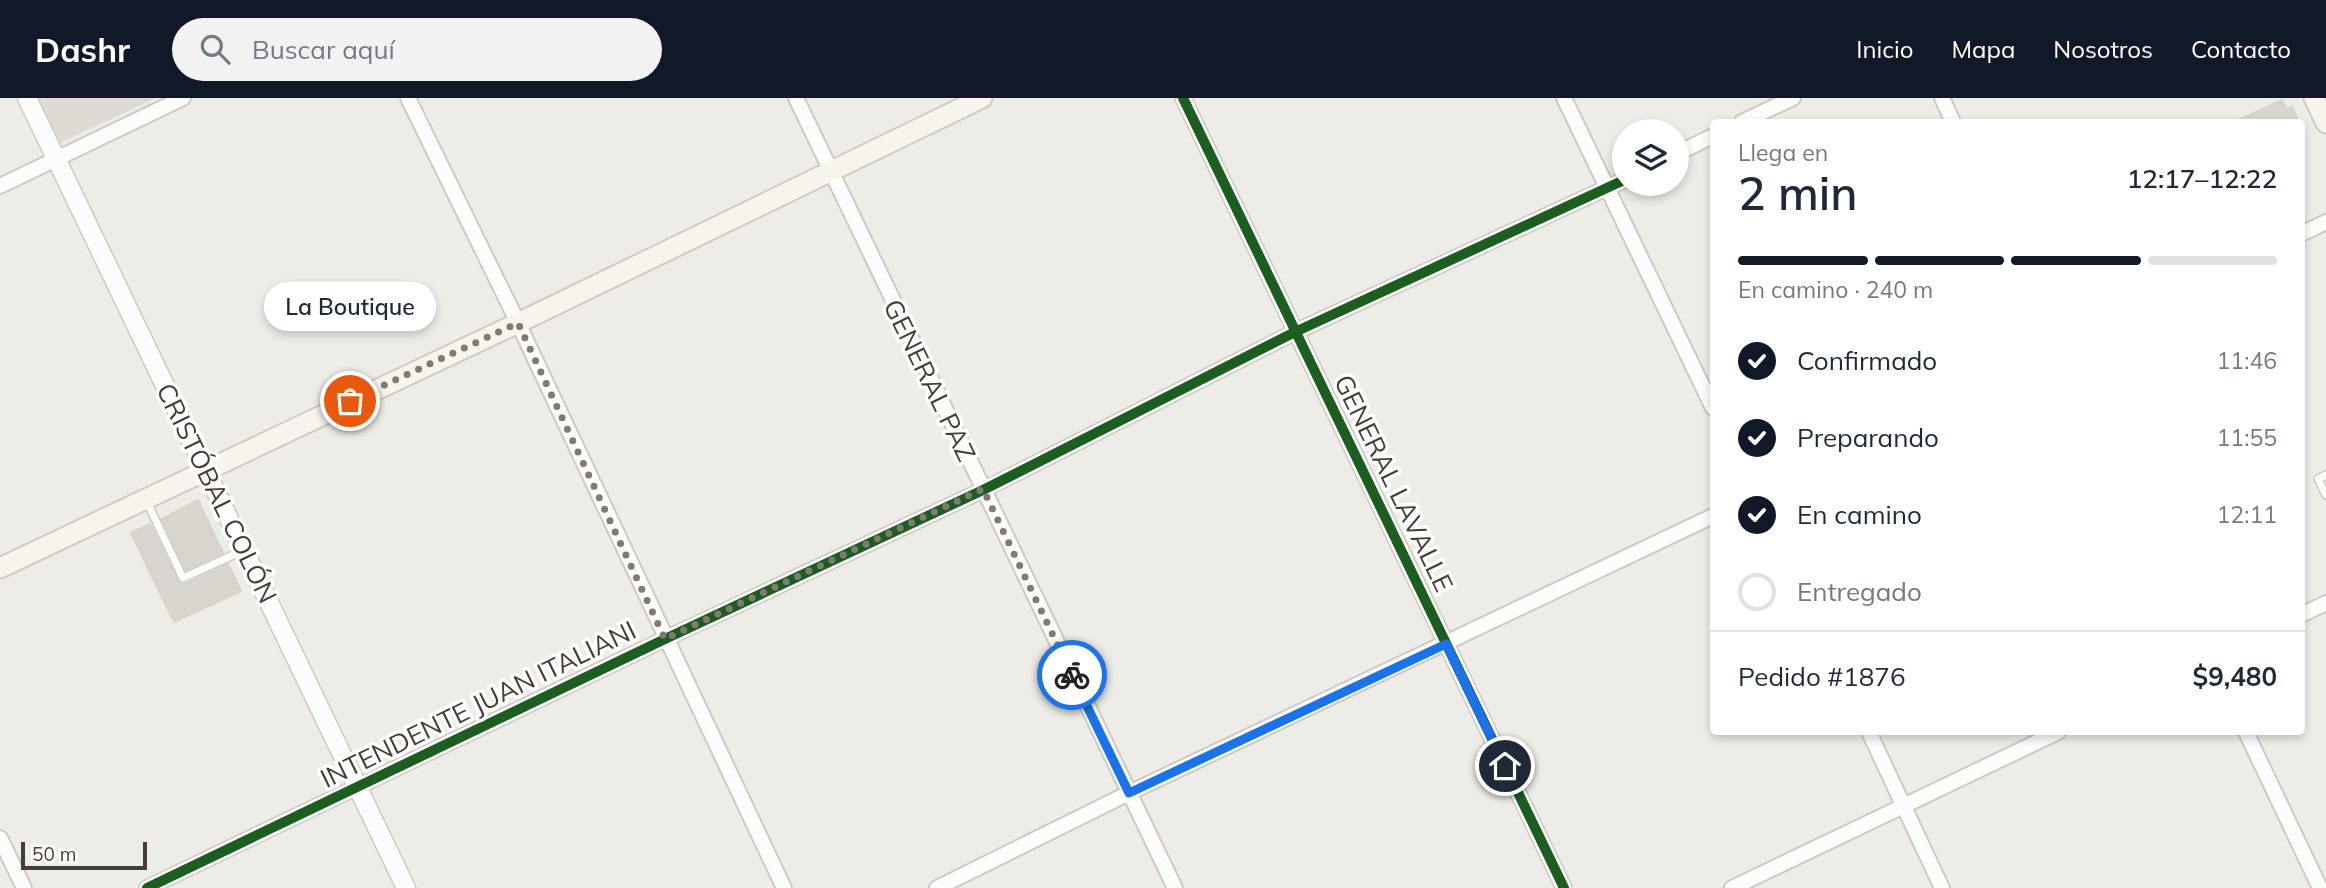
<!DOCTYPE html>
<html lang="es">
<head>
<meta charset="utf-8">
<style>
  :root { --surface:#fff; --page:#f2f2f3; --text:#1f2937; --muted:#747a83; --line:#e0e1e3; --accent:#111827 }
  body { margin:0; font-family:Mulish,sans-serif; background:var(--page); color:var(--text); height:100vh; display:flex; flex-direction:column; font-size:26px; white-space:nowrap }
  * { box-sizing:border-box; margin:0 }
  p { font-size:23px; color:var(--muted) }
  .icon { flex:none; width:38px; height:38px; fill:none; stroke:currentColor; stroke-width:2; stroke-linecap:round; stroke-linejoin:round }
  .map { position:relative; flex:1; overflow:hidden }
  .panel { position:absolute; left:1710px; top:21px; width:595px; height:616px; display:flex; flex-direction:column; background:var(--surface); border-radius:7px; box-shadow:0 4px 10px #0003 }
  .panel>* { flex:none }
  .fabs { position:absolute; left:1612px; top:21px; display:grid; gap:14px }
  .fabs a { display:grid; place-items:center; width:77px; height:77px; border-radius:50%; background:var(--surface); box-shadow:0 4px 10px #0003; font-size:35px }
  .scale { position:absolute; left:21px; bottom:18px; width:126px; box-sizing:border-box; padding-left:7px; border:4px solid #443e32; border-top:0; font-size:19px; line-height:24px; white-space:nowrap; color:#443e32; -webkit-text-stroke:5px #fff; paint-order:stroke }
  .pin { position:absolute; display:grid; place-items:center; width:60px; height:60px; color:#fff; margin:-30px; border:4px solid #fff; border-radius:50%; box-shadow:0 2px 7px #0007 }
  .courier { position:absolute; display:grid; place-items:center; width:70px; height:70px; margin:-35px; border:5px solid #1a73e8; border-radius:50%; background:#fff; color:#222; box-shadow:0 2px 9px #0007 }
  .bubble { position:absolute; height:49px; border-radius:24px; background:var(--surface); box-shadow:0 4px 10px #0003; font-size:23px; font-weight:600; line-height:49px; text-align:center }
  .head em { font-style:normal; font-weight:600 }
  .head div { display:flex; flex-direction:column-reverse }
  .head { display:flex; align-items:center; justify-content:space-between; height:119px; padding:0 28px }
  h1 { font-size:46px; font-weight:600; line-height:52px }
  .bar { display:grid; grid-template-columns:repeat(4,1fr); gap:10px 7px; align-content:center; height:84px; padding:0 28px }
  .bar i { height:9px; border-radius:5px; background:var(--line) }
  .bar .selected { background:var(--accent) }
  .bar p { grid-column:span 4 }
  .line { display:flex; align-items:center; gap:18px; padding:0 28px; border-top:2px solid var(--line) }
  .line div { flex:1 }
  ol { padding:0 28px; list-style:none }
  li { display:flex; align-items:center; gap:21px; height:77px }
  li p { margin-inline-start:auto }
  li .icon { padding:7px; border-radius:50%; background:var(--accent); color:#fff; stroke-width:4 }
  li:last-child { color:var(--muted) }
  li i { width:38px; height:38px; border:4px solid var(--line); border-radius:50% }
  header { display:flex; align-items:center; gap:42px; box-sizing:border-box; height:98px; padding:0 35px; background:var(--accent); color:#fff }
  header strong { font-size:33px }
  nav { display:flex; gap:38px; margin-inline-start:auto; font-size:24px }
  .search { width:490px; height:63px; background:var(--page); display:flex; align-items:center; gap:18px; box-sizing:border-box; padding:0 24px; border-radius:38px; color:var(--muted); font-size:26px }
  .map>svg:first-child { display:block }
  .industrial { fill:#dedbd4 }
  .building { fill:#d8d5ce; stroke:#d6d3cc; stroke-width:2 }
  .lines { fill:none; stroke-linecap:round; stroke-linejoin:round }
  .service-casing { stroke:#cccac3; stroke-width:10 }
  .minor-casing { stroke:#cccac3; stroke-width:18 }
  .tertiary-casing { stroke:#cccac3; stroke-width:21 }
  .secondary-casing { stroke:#d0ccbf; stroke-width:23 }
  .service { stroke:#fcfcfb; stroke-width:7 }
  .minor { stroke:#fcfcfb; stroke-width:14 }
  .tertiary { stroke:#fcfcfb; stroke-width:18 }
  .secondary { stroke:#f6f4ec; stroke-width:19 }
  .cycleway-casing { stroke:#fff; stroke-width:15 }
  .cycleway { stroke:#1b5e20; stroke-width:10 }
  .done { stroke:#807b71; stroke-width:7; stroke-dasharray:0 12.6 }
  .route { stroke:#1a73e8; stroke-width:9 }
  .labels { text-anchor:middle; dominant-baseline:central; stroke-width:7; stroke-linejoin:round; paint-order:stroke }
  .street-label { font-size:26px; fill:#443e32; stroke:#fff }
</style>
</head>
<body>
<header>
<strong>Dashr</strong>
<div class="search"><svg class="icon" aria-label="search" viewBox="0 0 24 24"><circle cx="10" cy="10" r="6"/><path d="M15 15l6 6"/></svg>Buscar aquí</div>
<nav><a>Inicio</a><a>Mapa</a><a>Nosotros</a><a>Contacto</a></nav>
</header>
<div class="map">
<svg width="2326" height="790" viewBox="0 0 2326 790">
  <rect width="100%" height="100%" fill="#eeece6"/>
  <!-- industrial -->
  <polygon class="industrial" points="38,0 156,0 60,45"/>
  <!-- building -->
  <g class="building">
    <polygon points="2282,2 2287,11 2292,9 2299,24 2234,24"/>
    <polygon points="198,402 223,455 186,472 162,421"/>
    <polygon points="150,426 179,485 186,486 228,466 241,493 174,524 131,435"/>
  </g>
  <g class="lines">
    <!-- service casing -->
    <g class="service-casing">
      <g id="service">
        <polyline points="2326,377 2318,381 2326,397"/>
        <polyline points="147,404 183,480 242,453"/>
      </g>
    </g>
    <!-- minor casing -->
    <g class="minor-casing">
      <g id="minor">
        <polyline points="408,0 518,225 784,790"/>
        <polyline points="796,0 1175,790"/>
        <polyline points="1183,0 1564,790"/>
        <polyline points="1564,0 1713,310"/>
        <polyline points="1942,0 1953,24"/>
        <polyline points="1742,24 1793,0"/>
        <polyline points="1676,56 1713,38"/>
        <polyline points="0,88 183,0"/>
        <polyline points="2301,136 2326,124"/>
        <polyline points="2301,517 2326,505"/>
        <polyline points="1869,634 1942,790"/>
        <polyline points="2246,634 2320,790"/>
        <polyline points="0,740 24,790"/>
        <polyline points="147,790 665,541 983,392 1295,234 1624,82"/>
        <polyline points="937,790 1129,695 1713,418"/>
        <polyline points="1732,790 2058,634"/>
      </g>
    </g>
    <!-- tertiary casing -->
    <g class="tertiary-casing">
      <polyline id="tertiary" points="27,0 406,790"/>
    </g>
    <!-- secondary casing -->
    <g class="secondary-casing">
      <g id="secondary">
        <polyline points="2314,0 2326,25"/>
        <polyline points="0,470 518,225 982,0"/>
      </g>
    </g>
    <!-- service -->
    <use href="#service" class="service"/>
    <!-- minor -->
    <use href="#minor" class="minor"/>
    <!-- tertiary -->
    <use href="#tertiary" class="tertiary"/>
    <!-- secondary -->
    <use href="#secondary" class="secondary"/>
    <!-- cycleway casing -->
    <g class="cycleway-casing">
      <g id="cycleway">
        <polyline points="1183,0 1564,790"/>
        <polyline points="147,790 665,541 983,392 1295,234 1624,82"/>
      </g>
    </g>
    <!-- cycleway -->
    <use href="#cycleway" class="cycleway"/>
  </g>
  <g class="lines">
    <!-- done -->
    <polyline class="done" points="350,303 518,225 665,541 983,391 1072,577"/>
    <!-- route -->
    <polyline class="route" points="1072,577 1129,695 1446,546 1505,668"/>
  </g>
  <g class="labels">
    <!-- street labels -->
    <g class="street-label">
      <text transform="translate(930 282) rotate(64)">GENERAL PAZ</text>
      <text transform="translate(1394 385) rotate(64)">GENERAL LAVALLE</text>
      <text transform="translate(217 395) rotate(64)">CRISTÓBAL COLÓN</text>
      <text transform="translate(478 606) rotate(-26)">INTENDENTE JUAN ITALIANI</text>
    </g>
  </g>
</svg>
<div class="fabs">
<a><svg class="icon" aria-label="layers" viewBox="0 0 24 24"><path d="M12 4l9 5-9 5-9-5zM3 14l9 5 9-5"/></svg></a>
</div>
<div class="scale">50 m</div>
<div class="pin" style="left:350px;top:303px;background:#ea580c"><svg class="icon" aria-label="bag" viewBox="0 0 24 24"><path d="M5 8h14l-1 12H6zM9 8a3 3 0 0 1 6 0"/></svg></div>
<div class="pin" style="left:1505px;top:668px;background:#1f2937"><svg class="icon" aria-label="home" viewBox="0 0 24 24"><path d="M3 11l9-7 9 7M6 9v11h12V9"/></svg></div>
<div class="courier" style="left:1072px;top:577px"><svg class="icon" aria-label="bike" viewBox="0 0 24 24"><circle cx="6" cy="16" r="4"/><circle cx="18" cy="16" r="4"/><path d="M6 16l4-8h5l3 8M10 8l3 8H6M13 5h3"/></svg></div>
<div class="bubble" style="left:264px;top:184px;width:172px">La Boutique</div>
<section class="panel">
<div class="head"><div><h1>2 min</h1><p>Llega en</p></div><em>12:17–12:22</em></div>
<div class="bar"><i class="selected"></i><i class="selected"></i><i class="selected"></i><i></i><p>En camino · 240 m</p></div>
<ol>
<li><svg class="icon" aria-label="check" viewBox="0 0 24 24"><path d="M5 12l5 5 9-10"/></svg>Confirmado<p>11:46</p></li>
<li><svg class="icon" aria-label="check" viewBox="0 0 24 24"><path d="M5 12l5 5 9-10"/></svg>Preparando<p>11:55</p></li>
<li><svg class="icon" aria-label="check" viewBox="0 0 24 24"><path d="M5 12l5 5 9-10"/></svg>En camino<p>12:11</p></li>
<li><i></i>Entregado</li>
</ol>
<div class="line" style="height:91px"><div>Pedido #1876</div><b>$9,480</b></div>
</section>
</div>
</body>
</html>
